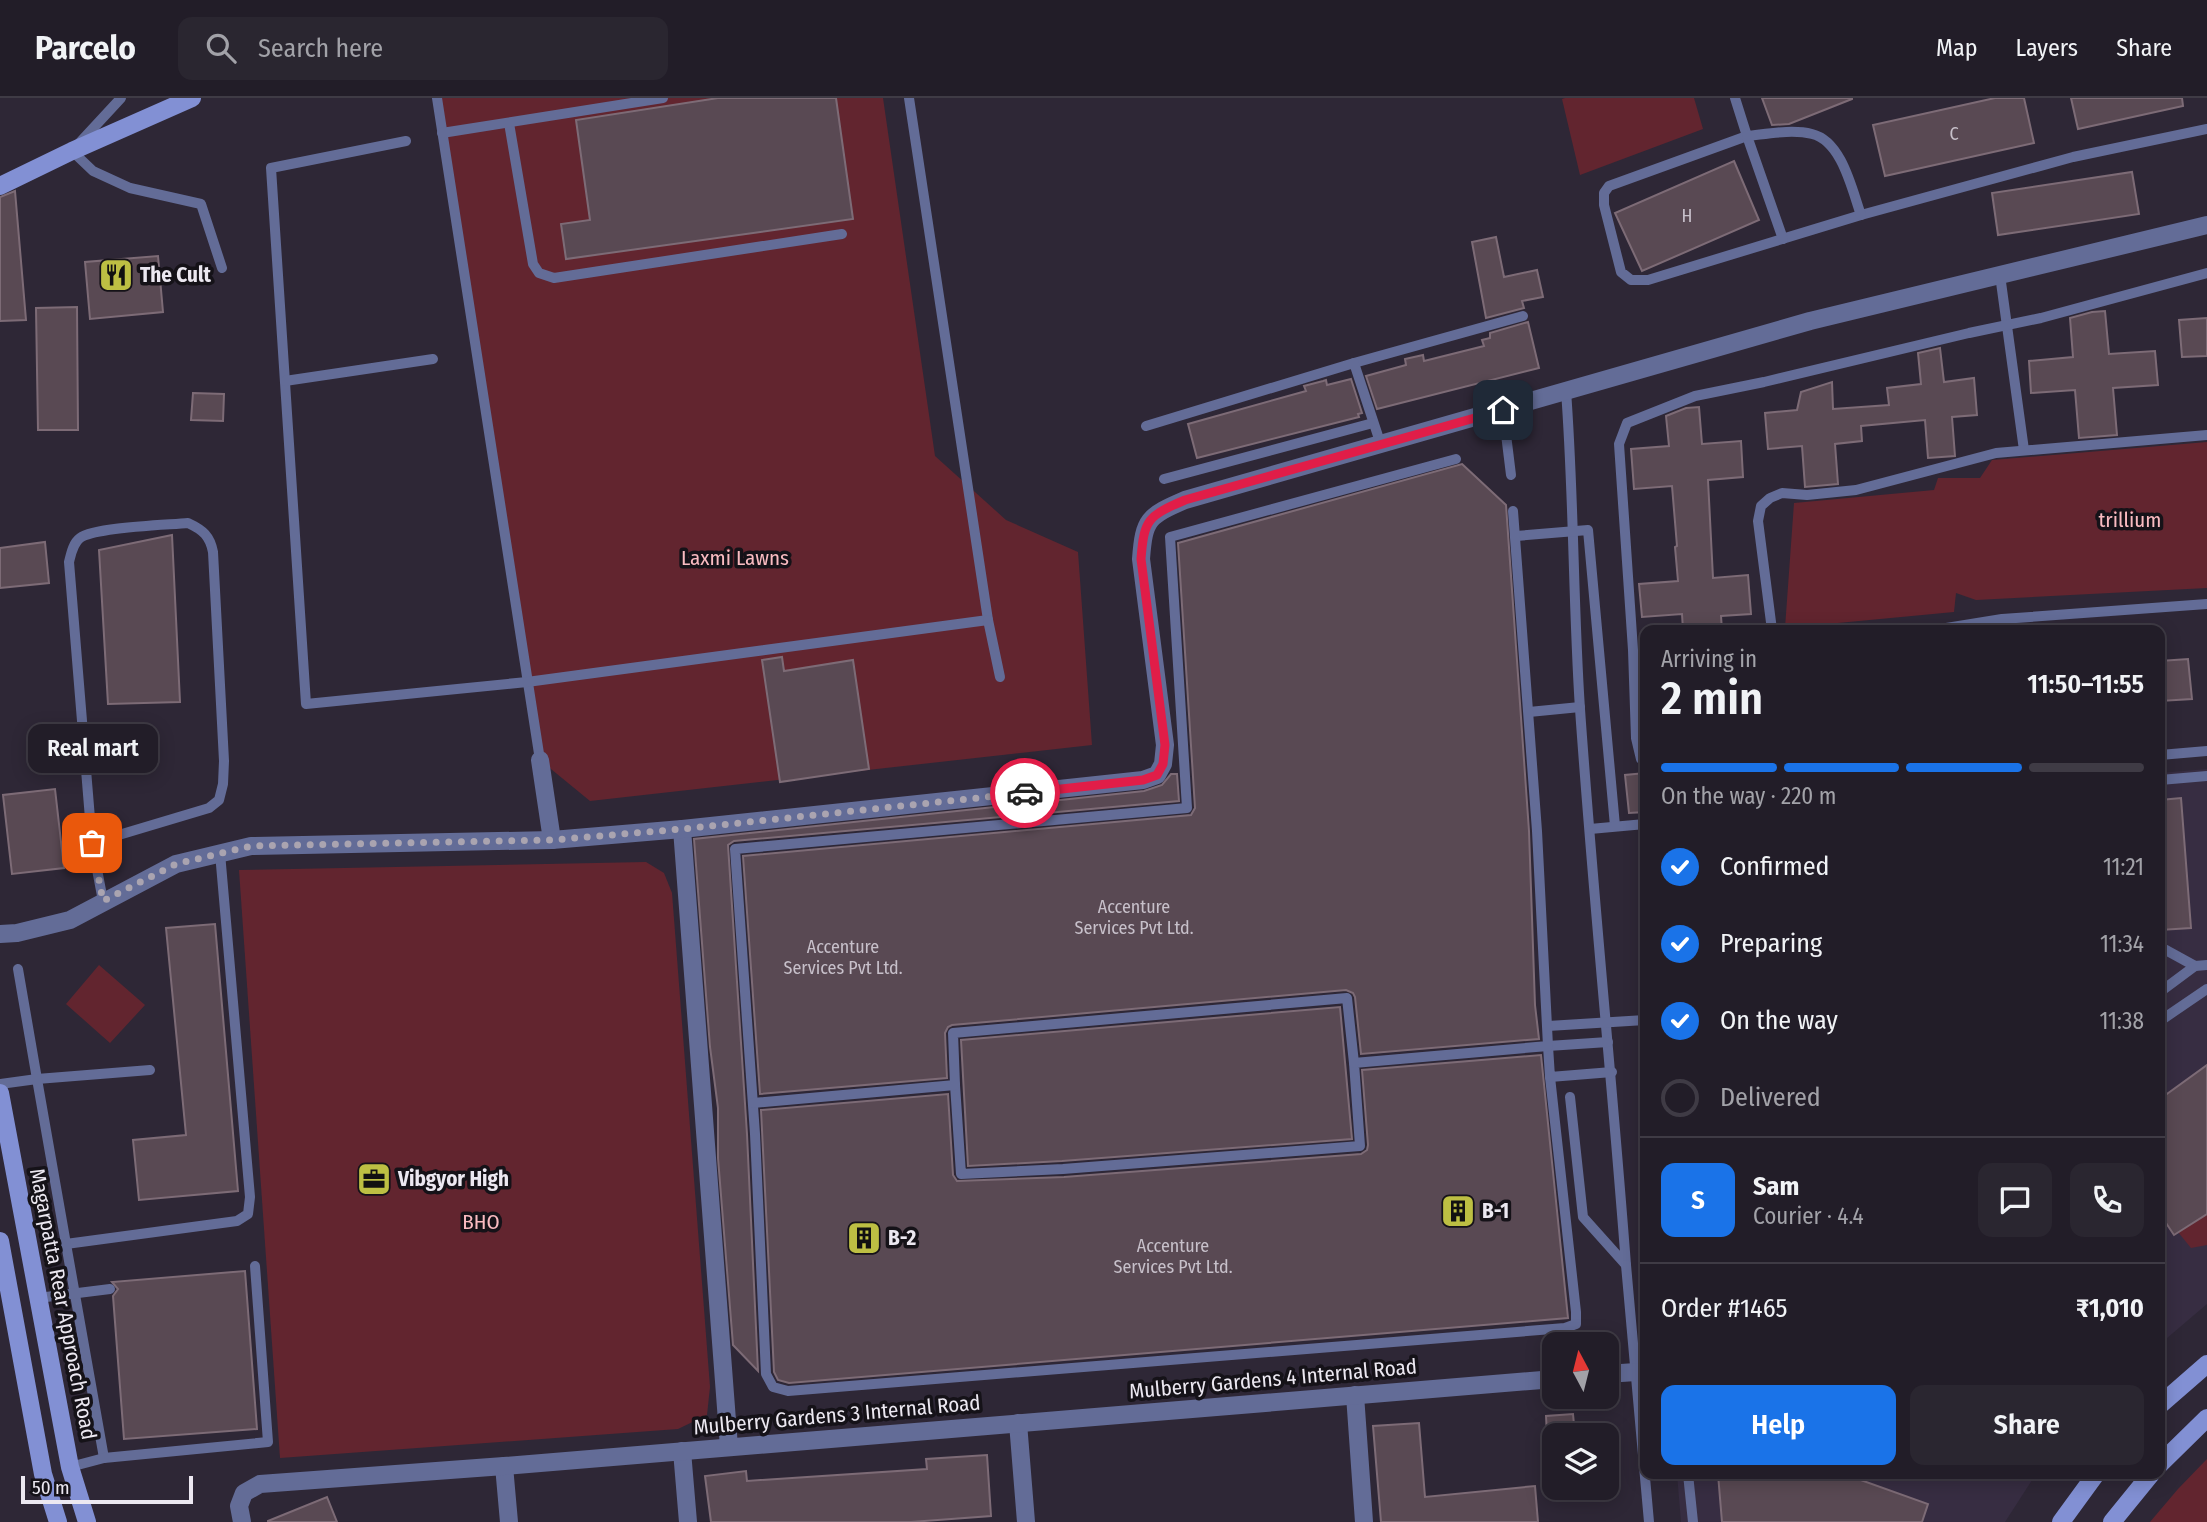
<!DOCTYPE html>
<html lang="en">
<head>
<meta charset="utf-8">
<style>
  :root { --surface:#221d28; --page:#2a2630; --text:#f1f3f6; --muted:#a2a2a8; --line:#3f3b45; --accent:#1a73e8 }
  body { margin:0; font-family:"Fira Sans Condensed",sans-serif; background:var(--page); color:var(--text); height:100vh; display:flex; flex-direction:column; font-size:26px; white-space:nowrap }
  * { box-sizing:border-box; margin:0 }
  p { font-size:23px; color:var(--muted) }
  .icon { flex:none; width:38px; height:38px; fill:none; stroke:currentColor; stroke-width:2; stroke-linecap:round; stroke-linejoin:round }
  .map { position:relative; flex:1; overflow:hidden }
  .panel { position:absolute; left:1640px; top:527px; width:525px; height:854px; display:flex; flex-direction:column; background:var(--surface); border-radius:14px; box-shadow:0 4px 18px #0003,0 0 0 2px var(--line) }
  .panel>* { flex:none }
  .needle { width:46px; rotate:353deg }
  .tools { position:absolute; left:1542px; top:1234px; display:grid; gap:14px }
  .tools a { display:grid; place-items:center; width:77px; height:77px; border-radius:14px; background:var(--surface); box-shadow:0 4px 18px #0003,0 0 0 2px var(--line); font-size:35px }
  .scale { position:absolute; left:21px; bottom:18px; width:172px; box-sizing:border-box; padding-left:7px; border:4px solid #ece8f1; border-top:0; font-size:19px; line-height:24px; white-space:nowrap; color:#ece8f1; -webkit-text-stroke:5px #151218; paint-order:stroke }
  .pin { position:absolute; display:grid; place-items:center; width:60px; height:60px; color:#fff; margin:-30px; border-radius:14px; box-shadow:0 4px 10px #0006 }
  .courier { position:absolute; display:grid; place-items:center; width:70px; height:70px; margin:-35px; border:5px solid #e11d48; border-radius:50%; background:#fff; color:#222; box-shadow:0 2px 9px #0007 }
  .bubble { position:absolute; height:49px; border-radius:14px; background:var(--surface); box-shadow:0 4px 18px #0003,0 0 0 2px var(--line); font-size:23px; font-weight:600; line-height:49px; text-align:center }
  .head em { font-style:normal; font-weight:600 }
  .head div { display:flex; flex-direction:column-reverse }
  .head { display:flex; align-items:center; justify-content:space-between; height:119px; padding:0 21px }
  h1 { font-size:46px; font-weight:600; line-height:52px }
  .bar { display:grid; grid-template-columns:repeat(4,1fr); gap:10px 7px; align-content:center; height:84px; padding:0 21px }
  .bar i { height:9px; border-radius:5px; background:var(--line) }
  .bar .current { background:var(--accent) }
  .bar p { grid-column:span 4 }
  .line { display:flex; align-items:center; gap:18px; padding:0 21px; border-top:2px solid var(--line) }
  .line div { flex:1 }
  .round { display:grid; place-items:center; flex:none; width:74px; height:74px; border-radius:14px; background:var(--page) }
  ol { padding:0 21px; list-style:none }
  li { display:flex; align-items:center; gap:21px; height:77px }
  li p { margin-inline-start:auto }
  li .icon { padding:7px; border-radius:50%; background:var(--accent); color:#fff; stroke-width:4 }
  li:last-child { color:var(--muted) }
  li i { width:38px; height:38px; border:4px solid var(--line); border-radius:50% }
  .primary-button { display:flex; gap:14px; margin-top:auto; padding:14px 21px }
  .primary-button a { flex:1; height:80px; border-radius:14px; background:var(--accent); color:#fff; font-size:28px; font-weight:600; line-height:80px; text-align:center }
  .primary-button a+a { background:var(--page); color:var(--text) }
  header { display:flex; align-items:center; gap:42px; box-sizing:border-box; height:98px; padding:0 35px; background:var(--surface); border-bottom:2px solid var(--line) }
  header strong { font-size:33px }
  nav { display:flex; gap:38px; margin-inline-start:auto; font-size:24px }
  .search { width:490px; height:63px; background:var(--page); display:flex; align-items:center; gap:18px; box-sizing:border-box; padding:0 24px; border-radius:14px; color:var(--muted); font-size:26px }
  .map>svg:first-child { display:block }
  .built { fill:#372d42 }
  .green { fill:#62252f }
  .building { fill:#594953; stroke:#7d6b76; stroke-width:2 }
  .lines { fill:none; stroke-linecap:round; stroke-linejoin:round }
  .lane { stroke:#636c97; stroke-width:10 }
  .street { stroke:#636c97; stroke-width:18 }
  .secondary { stroke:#8290d4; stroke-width:18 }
  .done { stroke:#aaa4b0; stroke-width:7; stroke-dasharray:0 12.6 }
  .route { stroke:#e11d48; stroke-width:9 }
  .labels { text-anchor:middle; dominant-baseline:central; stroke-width:7; stroke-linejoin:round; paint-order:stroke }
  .number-label { font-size:18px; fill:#c7c0ca }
  .poi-label { font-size:21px; font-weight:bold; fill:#ece8f1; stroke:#151218; text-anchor:start }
  .park-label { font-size:21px; fill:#fabbc1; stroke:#151218 }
  .street-label { font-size:21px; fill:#ece8f1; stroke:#151218 }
</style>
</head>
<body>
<header>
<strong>Parcelo</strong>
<div class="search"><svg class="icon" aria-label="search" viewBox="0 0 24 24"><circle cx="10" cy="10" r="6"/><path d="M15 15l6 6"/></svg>Search here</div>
<nav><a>Map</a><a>Layers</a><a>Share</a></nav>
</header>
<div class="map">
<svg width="2207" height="1424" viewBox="0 0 2207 1424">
  <rect width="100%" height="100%" fill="#2e2736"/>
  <!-- built -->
  <g class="built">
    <polygon points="2207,671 2207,1206 2160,1246 2160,675"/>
    <polygon points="1677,1376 2036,1376 2005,1424 1681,1424"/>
  </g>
  <!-- green -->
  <g class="green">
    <polygon points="437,0 883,0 935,358 1006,422 1078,454 1092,647 590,703 540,662"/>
    <polygon points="1565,0 1694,0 1703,31 1580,77 1562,1"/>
    <polygon points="2207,344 2207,490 1976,502 1956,495 1954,514 1785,530 1794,405 1934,392 1938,380 1980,380 1992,362"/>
    <polygon points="646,764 664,775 672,795 710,1289 707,1317 678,1331 280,1360 239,772"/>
    <polygon points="99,867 145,907 110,945 66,906"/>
    <polygon points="2207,1116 2207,1147 2191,1150 2178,1134"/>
    <polygon points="2207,1361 2207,1424 2150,1424 2178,1391"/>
  </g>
  <!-- building -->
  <g class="building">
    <polygon points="718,0 836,0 853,121 566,161 561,126 590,122 576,22"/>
    <polygon points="1762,0 1852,0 1852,1 1789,26 1772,27"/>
    <polygon points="1995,0 2024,0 2034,45 1885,78 1873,27"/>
    <polygon points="2071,0 2182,0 2183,8 2078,31"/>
    <polygon points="1734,63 1759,122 1642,173 1615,115"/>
    <polygon points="2132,74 2139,116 1998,137 1992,95"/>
    <polygon points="15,93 26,222 0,223 0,99"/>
    <polygon points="1496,139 1504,179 1537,172 1543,199 1522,203 1524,210 1486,220 1472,144"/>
    <polygon points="158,158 163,214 90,221 85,164"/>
    <polygon points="77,209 78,332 38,332 36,210"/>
    <polygon points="2105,213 2109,256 2155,253 2158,287 2113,290 2117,337 2079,340 2075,292 2031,295 2029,263 2073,259 2070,220 2092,214"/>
    <polygon points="2207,220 2207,258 2182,259 2179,222"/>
    <polygon points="1528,224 1539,270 1377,311 1366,278 1406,267 1405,261 1423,257 1424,263 1484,248 1482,242 1490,240 1490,235"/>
    <polygon points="1940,250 1944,284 1974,280 1977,317 1952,319 1955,358 1928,360 1925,322 1861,328 1862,343 1835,346 1838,386 1805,389 1802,348 1768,351 1765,315 1797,312 1801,294 1832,284 1833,311 1889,307 1887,290 1921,286 1918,255"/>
    <polygon points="1351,281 1362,315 1358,316 1359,319 1197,360 1188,326 1306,293 1304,288 1323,283 1326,282 1327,287"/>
    <polygon points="193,295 224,296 223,323 191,322"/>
    <polygon points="1699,309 1702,346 1741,343 1743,379 1708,382 1713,480 1748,477 1751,516 1721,518 1722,532 1683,532 1682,516 1642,519 1639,486 1678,483 1675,449 1677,448 1672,388 1634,391 1631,351 1669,348 1666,318 1686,310"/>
    <polygon points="1462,366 1506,407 1529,733 1535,907 1539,941 1361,956 1355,899 1353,895 1346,892 952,927 948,929 945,935 947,980 760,996 743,758 1191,717 1195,710 1178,445"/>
    <polygon points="172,437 180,604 108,606 99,452"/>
    <polygon points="45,444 49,485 0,490 0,450"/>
    <polygon points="782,559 784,573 853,562 869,671 780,684 762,562"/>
    <polygon points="2188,561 2192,601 2160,603 2160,563"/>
    <polygon points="1645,675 1645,714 1629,715 1625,677"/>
    <polygon points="1171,676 1177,676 1179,703 734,743 728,747 747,1036 758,1273 733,1247 718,1060 718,1010 710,949 694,741 1144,693 1162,687"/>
    <polygon points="55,691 64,770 12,776 3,697"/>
    <polygon points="2181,700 2191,830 2160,832 2160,702"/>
    <polygon points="215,826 238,1093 139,1102 133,1042 186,1037 166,830"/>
    <polygon points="1340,909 1352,1041 1062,1063 968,1068 961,942"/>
    <polygon points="1541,957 1568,1220 789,1285 778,1282 774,1274 761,1012 948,996 953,1077 957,1083 1064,1079 1361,1056 1367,1052 1368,1047 1362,972"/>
    <polygon points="2207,967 2207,1116 2174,1137 2160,1116 2160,1001"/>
    <polygon points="245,1173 257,1331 124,1341 113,1198 118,1191 112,1184"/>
    <polygon points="1573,1316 1575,1337 1547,1337 1546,1318"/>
    <polygon points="1419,1325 1425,1399 1535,1388 1538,1424 1381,1424 1373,1328"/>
    <polygon points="987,1357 991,1418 911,1424 711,1424 705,1378 746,1373 747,1383 927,1371 926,1361"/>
    <polygon points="1718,1376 1844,1376 1928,1406 1922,1424 1722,1424"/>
    <polygon points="327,1399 337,1424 268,1424 268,1423"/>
  </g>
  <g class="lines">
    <!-- lane -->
    <g class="lane">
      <polyline points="121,0 72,53 93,73 130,90 201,106 222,170"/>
      <polyline points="437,0 540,662"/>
      <polyline points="1735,0 1747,38 1609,88 1604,95 1604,107 1621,174 1631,182 1648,182 1861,117 2073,59 2207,31"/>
      <polyline points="509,25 533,166 539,175 554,180 842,136"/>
      <polyline points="442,35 663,0"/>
      <polyline points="406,43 271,70 306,606 527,584 988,522 909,0"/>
      <path d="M1783 141 1747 38C1767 36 1792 31 1812 36 1842 43 1852 92 1861 117"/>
      <polyline points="2000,177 2024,352"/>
      <polyline points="1354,265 1523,218"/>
      <polyline points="285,283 433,261"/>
      <path d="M1566 293C1574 399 1573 505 1580 611 1593 797 1612 982 1626 1167L1583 1119 1570 999"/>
      <polyline points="1503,312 1511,377"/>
      <polyline points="1146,328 1354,265 1381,347"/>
      <polyline points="1456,361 1170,439 1187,710 735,751 755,1036 766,1276 773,1289 788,1293 1565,1230 1576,1226 1576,1214 1550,979"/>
      <polyline points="1164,381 1373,325"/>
      <polyline points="1516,438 1588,432 1615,728"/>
      <polyline points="988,522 1000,579"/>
      <polyline points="1772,532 1758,423 1761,408 1770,400 1782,395 1807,397 1856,392 1996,355 2207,337"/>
      <polyline points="1934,532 2002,521 2207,506"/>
      <polyline points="1529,614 1580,609"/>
      <polyline points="2160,657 2207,653"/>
      <polyline points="1645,665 1641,661 1636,640 1633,552 1619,346 1627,325 1695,298 1764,284 1969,235 2041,220 2207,175"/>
      <polyline points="2160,682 2207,678"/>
      <polyline points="1590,731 1645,726"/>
      <path d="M92 745 209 710 219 702 223 686 224 663 213 454C210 438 203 432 188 425 167 427 95 429 80 440 73 445 71 456 69 464L92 745 103 803"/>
      <polyline points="2160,852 2164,851 2195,868"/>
      <polyline points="18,871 37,981 150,972"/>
      <polyline points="2160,894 2195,868 2207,867"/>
      <polyline points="2160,923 2207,891"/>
      <polyline points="1548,928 1645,922"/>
      <polyline points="1608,944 1548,948 1550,979 1612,974"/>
      <polyline points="0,986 37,981 66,1146 237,1123 248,1116 250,1099 220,755"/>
      <polyline points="955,987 961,1076 1063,1071 1360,1048 1354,965 1548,948 1537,733 1513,413"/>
      <polyline points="753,1005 955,987 953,935 1347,900 1354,965"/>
      <polyline points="66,1146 104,1360"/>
      <polyline points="1626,1167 1649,1424"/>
      <polyline points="38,1200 110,1191"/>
      <polyline points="70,1369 104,1360 268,1344 255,1168"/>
      <polyline points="1688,1376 1693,1424"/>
    </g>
    <!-- street -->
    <g class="street">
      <polyline points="540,662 552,742"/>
      <polyline points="682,731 729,1349"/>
      <path d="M0 836 17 835 70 822 176 766 251 748 552 742 682 731 1143 682 1157 677 1163 666 1165 647 1141 461C1144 421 1148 418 1185 402L1810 223 2207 127"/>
      <polyline points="1606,1276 1636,1274"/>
      <polyline points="1355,1297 1364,1424"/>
      <polyline points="1018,1325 1026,1424"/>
      <polyline points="682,1353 688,1424"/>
      <polyline points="504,1368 509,1424"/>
      <polyline points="242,1424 239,1408 244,1395 260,1386 504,1368 1554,1281"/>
    </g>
    <!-- secondary -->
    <g class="secondary">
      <polyline points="0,88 72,53 192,0"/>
      <polyline points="0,995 70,1369 87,1424"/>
      <polyline points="0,1143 43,1376 58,1424"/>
      <polyline points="2160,1307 2207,1266"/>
      <polyline points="2160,1366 2207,1320"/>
      <polyline points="2061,1424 2096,1376"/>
      <polyline points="2112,1424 2151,1376"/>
    </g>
  </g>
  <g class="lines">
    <!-- done -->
    <polyline class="done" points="92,745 103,803 176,766 251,748 552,742 682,731 1025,695"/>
    <!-- route -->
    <path class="route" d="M1025 695 1143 682 1157 677 1163 666 1165 647 1141 461C1144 421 1148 418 1185 402L1503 312"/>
  </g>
  <!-- icons -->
  <defs>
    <g id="restaurant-square" transform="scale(1.75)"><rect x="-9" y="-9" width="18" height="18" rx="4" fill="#bdbf43" stroke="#151218"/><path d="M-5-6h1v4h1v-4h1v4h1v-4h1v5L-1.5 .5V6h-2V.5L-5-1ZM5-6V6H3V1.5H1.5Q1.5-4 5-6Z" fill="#111"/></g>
    <g id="office-square" transform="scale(1.75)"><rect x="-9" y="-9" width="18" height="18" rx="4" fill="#bdbf43" stroke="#151218"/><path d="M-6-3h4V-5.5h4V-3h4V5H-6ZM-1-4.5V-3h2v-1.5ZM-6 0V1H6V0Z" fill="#111"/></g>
    <g id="building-square" transform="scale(1.75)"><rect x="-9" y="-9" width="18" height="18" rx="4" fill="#bdbf43" stroke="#151218"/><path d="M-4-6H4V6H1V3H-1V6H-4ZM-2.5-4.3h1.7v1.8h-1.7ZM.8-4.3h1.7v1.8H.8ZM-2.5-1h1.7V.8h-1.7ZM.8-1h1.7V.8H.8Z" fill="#111"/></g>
  </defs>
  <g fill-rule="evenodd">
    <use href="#restaurant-square" x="116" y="177"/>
    <use href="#office-square" x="374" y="1081"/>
    <use href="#building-square" x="1458" y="1113"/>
    <use href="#building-square" x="864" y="1140"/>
  </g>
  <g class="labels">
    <!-- number labels -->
    <g class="number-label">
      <text x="1954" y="36">C</text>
      <text x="1687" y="118">H</text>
      <text x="1134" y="809">Accenture<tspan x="1134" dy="21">Services Pvt Ltd.</tspan></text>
      <text x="843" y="849">Accenture<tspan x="843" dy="21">Services Pvt Ltd.</tspan></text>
      <text x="1173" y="1148">Accenture<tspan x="1173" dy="21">Services Pvt Ltd.</tspan></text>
    </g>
    <!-- poi labels -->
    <g class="poi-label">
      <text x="140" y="177">The Cult</text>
      <text x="398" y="1081">Vibgyor High</text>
      <text x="1482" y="1113">B-1</text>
      <text x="888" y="1140">B-2</text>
    </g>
    <!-- park labels -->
    <g class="park-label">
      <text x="2130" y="422">trillium</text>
      <text x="735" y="460">Laxmi Lawns</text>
      <text x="481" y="1124">BHO</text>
    </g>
    <!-- street labels -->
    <g class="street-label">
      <text transform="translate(63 1206) rotate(79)">Magarpatta Rear Approach Road</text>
      <text transform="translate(1273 1281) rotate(-5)">Mulberry Gardens 4 Internal Road</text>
      <text transform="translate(837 1317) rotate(-5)">Mulberry Gardens 3 Internal Road</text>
    </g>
  </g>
</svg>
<div class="tools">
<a><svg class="needle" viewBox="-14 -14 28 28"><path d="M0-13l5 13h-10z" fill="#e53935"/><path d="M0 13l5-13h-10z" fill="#a2a2a8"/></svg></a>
<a><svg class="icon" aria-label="layers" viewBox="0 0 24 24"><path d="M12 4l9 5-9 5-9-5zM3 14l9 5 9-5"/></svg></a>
</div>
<div class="scale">50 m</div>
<div class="pin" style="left:92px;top:745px;background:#ea580c"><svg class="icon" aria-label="bag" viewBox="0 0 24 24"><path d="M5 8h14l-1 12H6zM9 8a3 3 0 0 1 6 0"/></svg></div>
<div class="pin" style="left:1503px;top:312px;background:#1f2937"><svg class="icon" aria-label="home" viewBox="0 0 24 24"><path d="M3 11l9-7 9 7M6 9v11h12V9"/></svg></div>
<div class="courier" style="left:1025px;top:695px"><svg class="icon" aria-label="car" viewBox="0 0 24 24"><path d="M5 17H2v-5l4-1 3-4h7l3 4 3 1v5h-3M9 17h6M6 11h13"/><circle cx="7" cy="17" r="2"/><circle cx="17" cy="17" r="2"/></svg></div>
<div class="bubble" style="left:28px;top:626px;width:130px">Real mart</div>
<section class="panel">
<div class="head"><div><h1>2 min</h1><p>Arriving in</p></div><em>11:50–11:55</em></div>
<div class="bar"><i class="current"></i><i class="current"></i><i class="current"></i><i></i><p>On the way · 220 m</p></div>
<ol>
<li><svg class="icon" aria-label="check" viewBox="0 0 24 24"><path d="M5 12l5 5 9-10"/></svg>Confirmed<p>11:21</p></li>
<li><svg class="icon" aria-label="check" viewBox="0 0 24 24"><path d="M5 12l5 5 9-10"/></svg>Preparing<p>11:34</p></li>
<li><svg class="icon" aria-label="check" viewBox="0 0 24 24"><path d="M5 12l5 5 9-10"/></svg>On the way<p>11:38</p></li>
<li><i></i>Delivered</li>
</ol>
<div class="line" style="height:126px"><b class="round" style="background:var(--accent);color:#fff">S</b><div><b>Sam</b><p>Courier · 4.4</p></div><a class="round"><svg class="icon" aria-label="chat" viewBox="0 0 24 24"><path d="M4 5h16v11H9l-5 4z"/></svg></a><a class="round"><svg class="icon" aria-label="phone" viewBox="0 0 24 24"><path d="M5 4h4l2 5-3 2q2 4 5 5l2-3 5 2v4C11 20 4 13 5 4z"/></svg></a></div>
<div class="line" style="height:91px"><div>Order #1465</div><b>₹1,010</b></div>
<div class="primary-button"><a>Help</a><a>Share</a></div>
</section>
</div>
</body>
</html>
